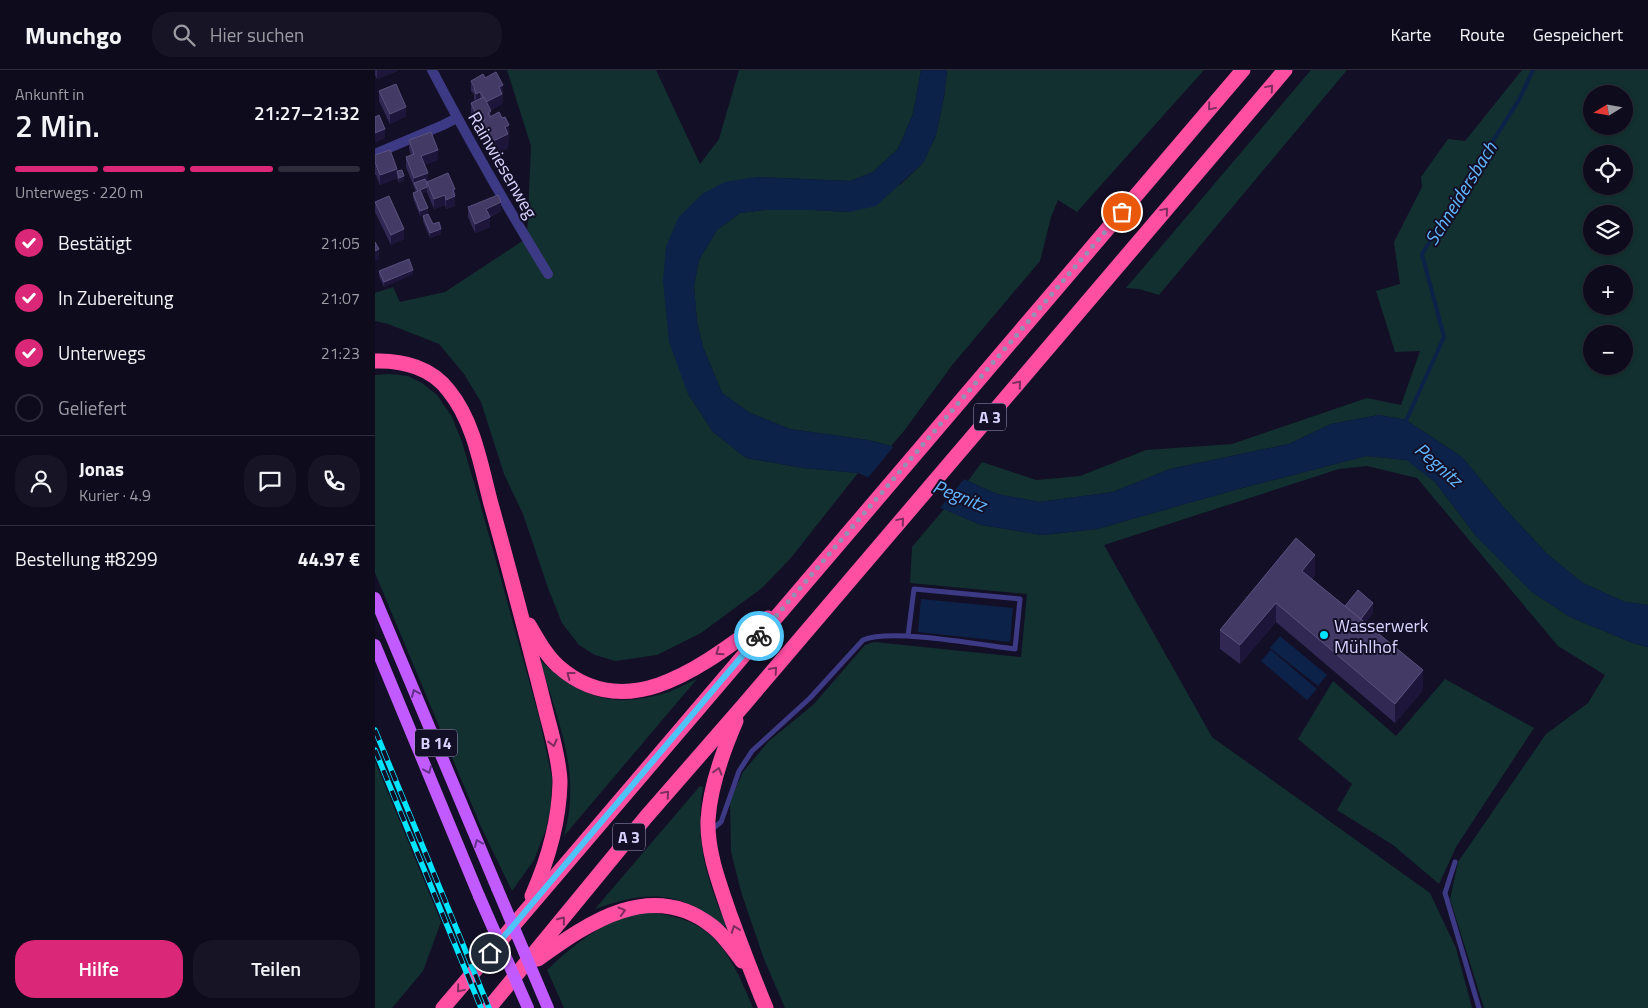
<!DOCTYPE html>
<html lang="de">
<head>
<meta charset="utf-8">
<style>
  :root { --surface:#0e0b1c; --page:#171425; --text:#f1f3f6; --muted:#9b9ba3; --line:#2e2b3b; --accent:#db2777 }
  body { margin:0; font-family:"Titillium Web",sans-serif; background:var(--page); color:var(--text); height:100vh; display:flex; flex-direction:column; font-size:19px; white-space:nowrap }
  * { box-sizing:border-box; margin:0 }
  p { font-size:16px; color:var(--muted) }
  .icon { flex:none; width:28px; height:28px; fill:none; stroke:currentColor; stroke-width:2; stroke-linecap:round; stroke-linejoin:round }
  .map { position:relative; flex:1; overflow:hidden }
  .sheet { display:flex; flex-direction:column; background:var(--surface); width:375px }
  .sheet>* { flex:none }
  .needle { width:32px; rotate:259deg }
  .buttons { position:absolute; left:1208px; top:15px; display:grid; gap:10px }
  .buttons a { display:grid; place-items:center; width:50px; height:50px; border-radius:50%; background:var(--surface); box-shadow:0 1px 4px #0004,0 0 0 1px var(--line); font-size:25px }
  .pin { position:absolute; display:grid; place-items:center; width:42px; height:42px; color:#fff; margin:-21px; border:2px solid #fff; border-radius:50%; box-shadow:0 1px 5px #0007 }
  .courier { position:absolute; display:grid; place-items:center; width:50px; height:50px; margin:-25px; border:4px solid #4fc3f7; border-radius:50%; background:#fff; color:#222; box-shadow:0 1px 6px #0007 }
  .head em { font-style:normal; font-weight:600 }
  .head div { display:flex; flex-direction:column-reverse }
  .head { display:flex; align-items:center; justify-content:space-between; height:85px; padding:0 15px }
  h1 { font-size:32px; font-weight:600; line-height:38px }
  .bar { display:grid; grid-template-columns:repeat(4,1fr); gap:8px 5px; align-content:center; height:60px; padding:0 15px }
  .bar i { height:6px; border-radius:4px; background:var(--line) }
  .bar .selected { background:var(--accent) }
  .bar p { grid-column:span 4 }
  .line { display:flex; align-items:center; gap:12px; padding:0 15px; border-top:1px solid var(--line) }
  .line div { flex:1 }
  .round { display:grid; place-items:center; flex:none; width:52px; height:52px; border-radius:20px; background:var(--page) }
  ol { padding:0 15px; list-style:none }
  li { display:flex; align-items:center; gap:15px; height:55px }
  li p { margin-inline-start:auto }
  li .icon { padding:5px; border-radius:50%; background:var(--accent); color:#fff; stroke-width:4 }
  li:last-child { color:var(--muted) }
  li i { width:28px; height:28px; border:2px solid var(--line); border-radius:50% }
  .primary-button { display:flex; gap:10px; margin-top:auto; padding:10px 15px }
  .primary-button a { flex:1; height:58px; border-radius:20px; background:var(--accent); color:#fff; font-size:20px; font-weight:600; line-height:58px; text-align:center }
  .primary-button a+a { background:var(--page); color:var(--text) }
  header { display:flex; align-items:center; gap:30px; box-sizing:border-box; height:70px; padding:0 25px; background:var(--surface); border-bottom:1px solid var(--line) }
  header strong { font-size:24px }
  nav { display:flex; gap:28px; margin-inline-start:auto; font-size:18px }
  .search { width:350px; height:45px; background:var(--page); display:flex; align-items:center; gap:12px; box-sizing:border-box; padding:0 18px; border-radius:20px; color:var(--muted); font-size:19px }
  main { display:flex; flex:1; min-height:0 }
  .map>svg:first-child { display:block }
  .green { fill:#12302f; fill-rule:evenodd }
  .water { fill:#0c2248 }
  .pier { fill:#130f26 }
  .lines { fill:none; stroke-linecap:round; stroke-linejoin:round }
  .stream { stroke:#0c2248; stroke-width:4 }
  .service { stroke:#3d3a85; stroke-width:5 }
  .minor { stroke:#3d3a85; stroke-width:10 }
  .primary { stroke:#c25bff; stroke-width:12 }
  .motorway { stroke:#ff4fa3; stroke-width:15 }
  .rail-casing { stroke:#00e5ff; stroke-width:5.5 }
  .rail { stroke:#130f26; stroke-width:4; stroke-dasharray:11; stroke-linecap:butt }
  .primary-bridge { stroke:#c25bff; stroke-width:12 }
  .wall { fill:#312854 }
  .shaded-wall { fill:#1d163a }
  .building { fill:#433a66; stroke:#5a527e }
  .oneway { stroke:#7d2c5e }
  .oneway2 { stroke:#623188 }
  .done { stroke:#948fb3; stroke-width:5; stroke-dasharray:0 9 }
  .route { stroke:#4fc3f7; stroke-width:6 }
  .poi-dot { fill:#00e5ff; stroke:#130f26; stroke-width:2 }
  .labels { text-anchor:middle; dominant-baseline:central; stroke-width:4; stroke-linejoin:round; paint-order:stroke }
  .shield { fill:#130f26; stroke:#9e99be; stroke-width:1 }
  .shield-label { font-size:16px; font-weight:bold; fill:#d9d4ff }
  .street-label { font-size:18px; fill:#d9d4ff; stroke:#130f26 }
  .poi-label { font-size:18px; fill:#d9d4ff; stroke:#130f26; text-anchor:start }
  .water-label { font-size:19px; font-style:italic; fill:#62b6ff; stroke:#130f26 }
</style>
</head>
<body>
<header>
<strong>Munchgo</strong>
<div class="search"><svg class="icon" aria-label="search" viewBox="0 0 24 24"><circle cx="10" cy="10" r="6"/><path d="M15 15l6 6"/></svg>Hier suchen</div>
<nav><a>Karte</a><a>Route</a><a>Gespeichert</a></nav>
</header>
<main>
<section class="sheet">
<div class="head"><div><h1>2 Min.</h1><p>Ankunft in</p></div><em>21:27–21:32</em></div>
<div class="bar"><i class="selected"></i><i class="selected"></i><i class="selected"></i><i></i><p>Unterwegs · 220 m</p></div>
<ol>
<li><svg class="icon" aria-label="check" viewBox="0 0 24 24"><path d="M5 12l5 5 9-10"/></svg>Bestätigt<p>21:05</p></li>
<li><svg class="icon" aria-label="check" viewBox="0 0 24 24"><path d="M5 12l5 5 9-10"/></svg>In Zubereitung<p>21:07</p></li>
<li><svg class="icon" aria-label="check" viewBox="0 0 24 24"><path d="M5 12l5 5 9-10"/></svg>Unterwegs<p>21:23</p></li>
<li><i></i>Geliefert</li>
</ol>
<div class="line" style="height:90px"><a class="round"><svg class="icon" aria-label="person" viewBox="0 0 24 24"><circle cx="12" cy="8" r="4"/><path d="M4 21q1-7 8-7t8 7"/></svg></a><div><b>Jonas</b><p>Kurier · 4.9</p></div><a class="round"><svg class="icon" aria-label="chat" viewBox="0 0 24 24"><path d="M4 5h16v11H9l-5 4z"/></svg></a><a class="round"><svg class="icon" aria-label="phone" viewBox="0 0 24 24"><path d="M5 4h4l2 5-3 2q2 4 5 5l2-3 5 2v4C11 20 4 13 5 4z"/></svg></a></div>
<div class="line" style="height:65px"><div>Bestellung #8299</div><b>44.97 €</b></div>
<div class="primary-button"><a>Hilfe</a><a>Teilen</a></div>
</section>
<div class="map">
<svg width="1273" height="938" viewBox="0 0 1273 938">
  <rect width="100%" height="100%" fill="#130f26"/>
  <!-- green -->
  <g class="green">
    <polygon points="132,0 281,0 325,94 344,69 364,0 546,0 538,44 523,79 498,102 475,111 381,107 303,148 313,324 338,362 371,388 428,398 483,403 415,489 387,518 326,563 282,585 240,591 220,585 204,575 187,553 173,518 148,444 129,404 106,332 89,304 64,274 13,254 0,251 0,223 18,217 25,232 70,222 152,168 156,76"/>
    <polygon points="572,0 829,0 702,142 683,130 676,147 665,191 578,294 529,361 516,376 493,370 415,359 375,343 347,323 328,277 322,252 319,216 324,190 342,160 365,143 390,140 438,140 474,142 526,114 548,93 561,65 569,27"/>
    <polygon points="936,0 972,0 784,225 764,219 751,218"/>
    <path d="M1147 0H1273V535L1250 532 1208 513 1172 484 1125 433 1087 387 1031 350 1004 345 956 354 914 374 795 399 738 422 664 432 622 424 593 411 607 392 661 410 705 406 771 380 857 374 992 328 1026 335 1045 281 1020 282 1001 221 1025 214 1019 172 1047 117 1046 107 1073 69 1090 71ZM1216 24H1249V56H1216ZM1216 84H1249V116H1216ZM1216 144H1249V176H1216ZM1216 204H1249V236H1216ZM1216 264H1249V296H1216Z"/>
    <polygon points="16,304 33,306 47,313 62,325 77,347 87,372 105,433 164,647 177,708 176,735 171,759 159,790 137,821 106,757 0,503 0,305"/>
    <polygon points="991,386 1032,390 1060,412 1101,466 1157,522 1195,547 1258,573 1273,577 1273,938 1109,938 1075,829 1083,792 1171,664 1213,633 1230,605 1183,576 1042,408 992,396 964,399 729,475 837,667 1055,823 1081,878 1097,938 410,938 389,889 367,825 356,782 355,730 368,702 394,671 439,634 490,575 499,572 646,587 652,524 535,513 537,477 569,439 606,455 668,465 722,459 856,421"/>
    <path d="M165 590C204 627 237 639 290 623 301 620 312 613 322 609L189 766C192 754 195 741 195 728 198 683 177 633 165 590Z"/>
    <polygon points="1070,609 1159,658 1081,777 1064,814 1018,775 962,740 977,714 923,669 958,611 1021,666"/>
    <polygon points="0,691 66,852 48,901 17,938 0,938"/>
    <path d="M325 716 328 717C319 771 332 809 352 858 306 821 275 819 220 839Z"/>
    <path d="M276 842C292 845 308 848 321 855 351 871 366 909 378 938H189L172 900C193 880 225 853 253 846 261 844 269 844 276 842Z"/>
  </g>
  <!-- water -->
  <g class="water">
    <polygon points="546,0 572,0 569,27 561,65 548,93 501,136 474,142 438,140 390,140 365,143 342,160 324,190 319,216 322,252 328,277 347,323 375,343 415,359 493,370 516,376 622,424 664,432 738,422 795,399 914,374 956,354 1004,345 1031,350 1087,387 1125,433 1172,484 1208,513 1250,532 1273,535 1273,577 1258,573 1195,547 1157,522 1101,466 1060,412 1031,390 991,386 856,421 722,459 667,465 606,455 483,403 428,398 371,388 338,362 313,324 294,272 288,211 291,177 303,148 327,124 350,112 381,107 475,111 498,102 523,79 538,44"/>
    <polygon points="546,529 638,538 635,572 543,562"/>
    <polygon points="905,566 952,605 943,616 895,578"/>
    <polygon points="896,580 942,619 932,630 886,591"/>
  </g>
  <!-- pier -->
  <polygon class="pier" points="520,375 591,407 564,439 492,409"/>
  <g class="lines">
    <!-- stream -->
    <polyline class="stream" points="1030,353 1069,267 1047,184 1145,28 1158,0"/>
    <!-- service -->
    <g class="service">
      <path d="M336 760 346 752 364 701 377 681 435 628 488 570C516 558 607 575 640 579L645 529 539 519 533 566"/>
      <polyline points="1080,792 1070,823 1104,938"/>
    </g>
    <!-- minor -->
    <g class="minor">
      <path d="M57 0C93 69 132 137 173 204"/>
      <polyline points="0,84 68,55 82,48"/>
    </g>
    <!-- primary -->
    <g class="primary">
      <polyline points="0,528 122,818"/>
      <polyline points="0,575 104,826"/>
    </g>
    <!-- motorway -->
    <g class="motorway">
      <path d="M0 291C28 290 57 298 74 321 99 352 106 396 116 434 131 487 145 541 159 595 165 617 170 639 176 661 180 678 185 696 185 713 184 753 173 790 157 826"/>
      <path d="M154 555C162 569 171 585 183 596 254 659 333 591 393 548"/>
      <path d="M361 651C348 681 335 716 333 750 332 783 345 815 355 845 367 877 378 907 391 938"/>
      <path d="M163 889C214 852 277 809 337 856 349 865 358 879 367 891"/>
      <polyline points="68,938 868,0"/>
      <polyline points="114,938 271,747 367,637 910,0"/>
    </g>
    <!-- rail casing -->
    <g class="rail-casing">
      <g id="rail">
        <polyline points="0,660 114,938"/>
        <polyline points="0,680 106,938"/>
      </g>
    </g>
    <!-- rail -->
    <use href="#rail" class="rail"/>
    <!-- primary-bridge -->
    <g class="primary-bridge">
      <polyline points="122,818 173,938"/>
      <polyline points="104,826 153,938"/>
    </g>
  </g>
  <!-- wall -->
  <g class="wall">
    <polygon points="0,0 22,0 22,1 2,9 0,5"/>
    <polygon points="110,8 128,15 127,34 115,40 116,46 127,48 134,55 133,78 116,87 106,66 106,61 103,62 96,47 96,33 100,31 99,29 99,24 96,21 96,11"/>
    <polygon points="4,21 31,46 15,54 4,31"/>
    <polygon points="34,70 63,90 49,95 53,111 80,124 80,136 71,139 70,135 59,139 52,122 47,124 53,143 45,146 38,128 38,123 41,122 31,97 31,87 36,85 34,79"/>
    <polygon points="0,85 22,101 29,111 24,113 22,108 5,115 1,105 0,105"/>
    <polygon points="0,132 29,169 16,175 0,142"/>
    <polygon points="93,137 126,141 115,147 115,157 100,163 93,147"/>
    <polygon points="48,146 58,154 66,164 55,168 48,151"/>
    <polygon points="4,201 38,204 9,217 4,206"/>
    <polygon points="940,505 937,509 970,536 998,543 990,553 1048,620 1020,653 901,552 865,594 845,579 845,560"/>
  </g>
  <!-- shaded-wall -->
  <g class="shaded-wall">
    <polygon points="2,0 22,0 22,1 2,9"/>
    <polygon points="128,15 127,34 111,42 111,32 124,17"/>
    <polygon points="105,22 105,32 101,34 101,24"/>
    <polygon points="31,37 31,46 15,54 15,44"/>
    <polygon points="107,45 107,55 106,52 106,61 103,62 103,48"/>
    <polygon points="134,55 133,78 116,87 116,72 130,57"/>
    <polygon points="10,59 10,68 0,73 0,63"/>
    <polygon points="63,80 63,90 46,96 46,86"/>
    <polygon points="22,99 22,108 5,115 5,105"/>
    <polygon points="53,103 53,113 39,113 39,108"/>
    <polygon points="29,106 29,111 24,113 24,108"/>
    <polygon points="52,117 52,122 45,125 45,120"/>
    <polygon points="80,119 80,136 71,139 71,130 78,120"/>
    <polygon points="70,125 70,135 59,139 59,129"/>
    <polygon points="126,132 126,141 111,148 111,139"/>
    <polygon points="53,138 53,143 45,146 45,141"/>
    <polygon points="115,147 115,157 100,163 100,154"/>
    <polygon points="29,159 29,169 16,175 16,165"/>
    <polygon points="66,159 66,164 55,168 55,163"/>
    <polygon points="4,179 4,189 0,191 0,181"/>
    <polygon points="38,200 38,204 9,217 9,212"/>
    <polygon points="940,485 940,505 927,520 927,501"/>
    <polygon points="901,533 901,552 865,594 865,575"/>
    <polygon points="998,533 998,543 986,558 986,549"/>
    <polygon points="1048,600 1048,620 1020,653 1020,634"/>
  </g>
  <!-- building -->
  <g class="building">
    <polygon points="121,2 128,15 124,17 127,24 111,32 105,22 101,24 99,19 100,18 96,11 108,4 110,8"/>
    <polygon points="21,14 31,37 15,44 4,21"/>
    <polygon points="109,27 116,41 113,43 115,47 124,42 127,48 130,47 134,55 130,57 133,64 116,72 106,52 110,50 107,45 103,48 96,33"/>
    <polygon points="4,45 10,59 0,63 0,47"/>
    <polygon points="56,62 63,80 46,86 53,103 39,108 31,87 39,84 34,70"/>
    <polygon points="15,80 22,99 5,105 0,92 0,85"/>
    <polygon points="27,100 29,106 24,108 22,101"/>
    <polygon points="73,103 80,119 78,120 80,126 71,130 70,125 59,129 52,112"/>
    <polygon points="50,109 52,113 52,117 45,120 53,138 45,141 38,123 43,121 39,113"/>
    <polygon points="123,125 126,132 111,139 115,147 100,154 93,137"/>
    <polygon points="14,126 29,159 16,165 0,132"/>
    <polygon points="53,144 58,154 64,152 66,159 55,163 48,146"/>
    <polygon points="0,172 4,179 0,181"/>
    <polygon points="34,189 38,200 9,212 4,201"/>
    <polygon points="921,468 940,485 927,501 1048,600 1020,634 901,533 865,575 845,560"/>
    <polygon points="983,520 998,533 986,549 970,536"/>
  </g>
  <!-- one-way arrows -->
  <defs><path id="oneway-chevron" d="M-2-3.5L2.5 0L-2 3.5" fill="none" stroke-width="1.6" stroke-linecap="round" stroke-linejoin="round" transform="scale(1.25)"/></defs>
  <g class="oneway">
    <use href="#oneway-chevron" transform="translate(895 18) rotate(-50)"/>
    <use href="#oneway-chevron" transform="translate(836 37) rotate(130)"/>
    <use href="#oneway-chevron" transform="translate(790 141) rotate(-50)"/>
    <use href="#oneway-chevron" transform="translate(643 314) rotate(-50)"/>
    <use href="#oneway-chevron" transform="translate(526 451) rotate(-50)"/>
    <use href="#oneway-chevron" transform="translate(344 582) rotate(145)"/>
    <use href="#oneway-chevron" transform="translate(399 600) rotate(-49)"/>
    <use href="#oneway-chevron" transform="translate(195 605) rotate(-143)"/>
    <use href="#oneway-chevron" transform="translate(178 673) rotate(76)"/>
    <use href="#oneway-chevron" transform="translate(343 701) rotate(-74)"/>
    <use href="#oneway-chevron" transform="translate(291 724) rotate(-49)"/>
    <use href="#oneway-chevron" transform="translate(247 841) rotate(-16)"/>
    <use href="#oneway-chevron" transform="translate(187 850) rotate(-51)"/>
    <use href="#oneway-chevron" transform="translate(360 859) rotate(-110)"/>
    <use href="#oneway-chevron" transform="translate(85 919) rotate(130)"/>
  </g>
  <g class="oneway2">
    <use href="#oneway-chevron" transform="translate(40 623) rotate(-113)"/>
    <use href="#oneway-chevron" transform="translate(53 700) rotate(68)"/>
    <use href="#oneway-chevron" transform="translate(103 773) rotate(-113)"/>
  </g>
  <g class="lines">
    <!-- done -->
    <polyline class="done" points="384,566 747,142"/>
    <!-- route -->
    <polyline class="route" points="115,883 384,566"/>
  </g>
  <!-- markers -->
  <circle class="poi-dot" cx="949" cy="565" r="5"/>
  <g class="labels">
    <!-- shield labels -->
    <g class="shield">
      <rect x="599" y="333.5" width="32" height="27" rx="4"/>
      <rect x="40" y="659.5" width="42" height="27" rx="4"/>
      <rect x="238" y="753.5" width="32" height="27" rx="4"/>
    </g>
    <g class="shield-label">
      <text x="615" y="347">A 3</text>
      <text x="61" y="673">B 14</text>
      <text x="254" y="767">A 3</text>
    </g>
    <!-- street labels -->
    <g class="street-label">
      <text transform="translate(128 95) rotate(60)">Rainwiesenweg</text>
    </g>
    <!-- poi labels -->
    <g class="poi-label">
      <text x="959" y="555">Wasserwerk<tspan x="959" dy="21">Mühlhof</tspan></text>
    </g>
    <!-- water labels -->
    <g class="water-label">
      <text transform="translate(1085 123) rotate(-58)">Schneidersbach</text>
      <text transform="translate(1064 394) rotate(41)">Pegnitz</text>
      <text transform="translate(585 425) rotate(22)">Pegnitz</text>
    </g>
  </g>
</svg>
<div class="buttons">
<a><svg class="needle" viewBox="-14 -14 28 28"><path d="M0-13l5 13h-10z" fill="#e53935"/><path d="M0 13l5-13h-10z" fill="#9b9ba3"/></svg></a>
<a><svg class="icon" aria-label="locate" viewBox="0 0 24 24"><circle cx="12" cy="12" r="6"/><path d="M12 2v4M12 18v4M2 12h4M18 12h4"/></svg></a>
<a><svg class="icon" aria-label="layers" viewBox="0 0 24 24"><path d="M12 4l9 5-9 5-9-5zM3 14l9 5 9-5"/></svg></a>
<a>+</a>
<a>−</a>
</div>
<div class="pin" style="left:747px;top:142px;background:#ea580c"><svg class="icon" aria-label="bag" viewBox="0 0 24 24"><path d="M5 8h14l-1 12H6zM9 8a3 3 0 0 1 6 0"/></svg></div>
<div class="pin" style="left:115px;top:883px;background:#1f2937"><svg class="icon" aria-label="home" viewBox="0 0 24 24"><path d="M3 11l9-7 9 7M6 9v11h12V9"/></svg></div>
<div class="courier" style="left:384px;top:566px"><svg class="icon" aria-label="bike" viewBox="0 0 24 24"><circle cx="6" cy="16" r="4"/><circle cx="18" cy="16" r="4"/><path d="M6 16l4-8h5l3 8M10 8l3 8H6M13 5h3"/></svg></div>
</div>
</main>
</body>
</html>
